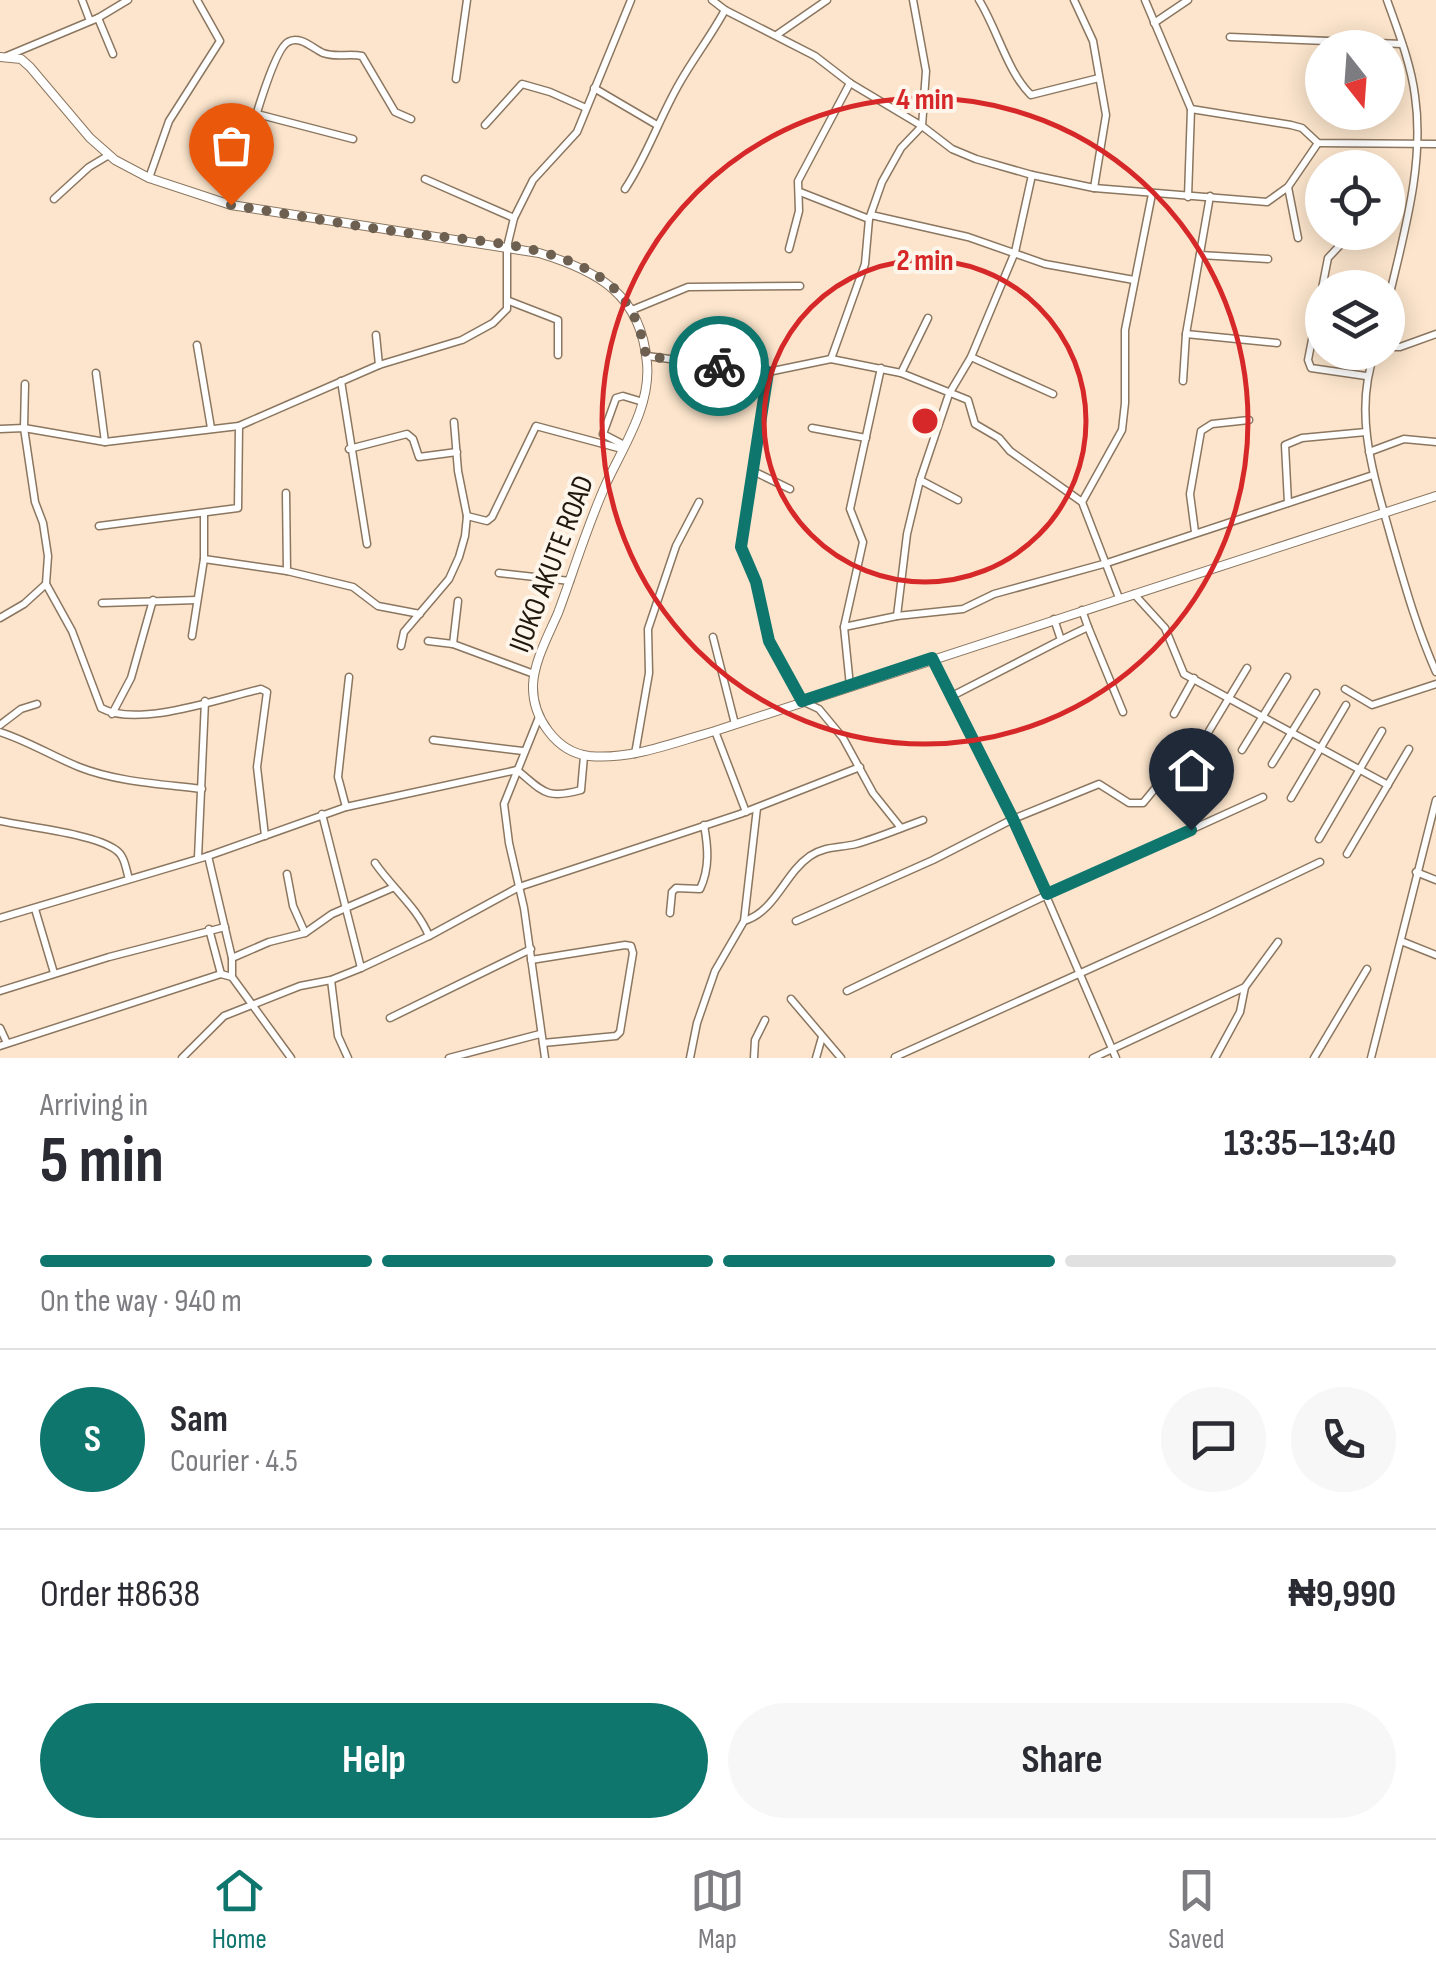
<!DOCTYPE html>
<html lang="en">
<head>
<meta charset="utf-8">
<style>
  :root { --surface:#fff; --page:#f7f7f7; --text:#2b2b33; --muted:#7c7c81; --line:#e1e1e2; --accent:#0f766e }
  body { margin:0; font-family:"Sofia Sans Condensed",sans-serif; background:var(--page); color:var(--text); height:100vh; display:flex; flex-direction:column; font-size:38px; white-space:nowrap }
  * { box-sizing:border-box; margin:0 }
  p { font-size:32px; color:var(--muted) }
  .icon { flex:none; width:55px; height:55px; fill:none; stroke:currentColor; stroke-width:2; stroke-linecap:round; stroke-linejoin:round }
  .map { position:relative; height:1058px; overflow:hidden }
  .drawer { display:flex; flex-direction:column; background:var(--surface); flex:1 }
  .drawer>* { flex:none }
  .needle { width:65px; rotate:163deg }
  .fabs { position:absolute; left:1305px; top:30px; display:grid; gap:20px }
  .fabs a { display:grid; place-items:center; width:100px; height:100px; border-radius:50%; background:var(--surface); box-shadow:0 5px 25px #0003; font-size:50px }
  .pin { position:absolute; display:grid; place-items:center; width:85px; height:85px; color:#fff; margin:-102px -42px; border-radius:50% 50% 50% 0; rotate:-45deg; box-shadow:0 0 10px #0007 }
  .pin .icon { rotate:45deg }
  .courier { position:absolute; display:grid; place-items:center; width:100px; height:100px; margin:-50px; border:8px solid #0f766e; border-radius:50%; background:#fff; color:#222; box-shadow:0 2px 12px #0007 }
  .headline em { font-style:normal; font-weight:700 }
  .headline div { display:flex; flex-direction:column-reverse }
  .headline { display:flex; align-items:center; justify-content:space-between; height:170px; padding:0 40px }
  h1 { font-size:65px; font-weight:700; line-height:75px }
  .bar { display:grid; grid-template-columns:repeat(4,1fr); gap:15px 10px; align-content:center; height:120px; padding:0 40px }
  .bar i { height:12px; border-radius:8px; background:var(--line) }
  .bar .current { background:var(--accent) }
  .bar p { grid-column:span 4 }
  .line { display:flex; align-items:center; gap:25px; padding:0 40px; border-top:2px solid var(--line) }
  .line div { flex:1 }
  .round { display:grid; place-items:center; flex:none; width:105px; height:105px; border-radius:52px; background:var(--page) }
  .cta { display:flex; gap:20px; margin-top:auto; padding:20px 40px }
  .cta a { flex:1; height:115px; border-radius:60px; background:var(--accent); color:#fff; font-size:40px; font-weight:700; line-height:115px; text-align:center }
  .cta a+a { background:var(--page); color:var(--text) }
  .menu { display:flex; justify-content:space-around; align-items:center; height:140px; border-top:2px solid var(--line); background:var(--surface); font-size:28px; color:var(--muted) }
  .menu a { display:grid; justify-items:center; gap:5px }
  .menu .current { color:var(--accent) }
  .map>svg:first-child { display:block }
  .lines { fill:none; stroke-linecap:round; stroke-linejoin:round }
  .street-casing { stroke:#8b7660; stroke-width:9 }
  .secondary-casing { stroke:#8b7660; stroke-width:10 }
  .street { stroke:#fff; stroke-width:6 }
  .secondary { stroke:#fff; stroke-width:8 }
  .done { stroke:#6d6051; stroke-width:10; stroke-dasharray:0 18 }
  .route { stroke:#0f766e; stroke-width:12 }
  .ring { fill:none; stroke:#d62828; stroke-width:5 }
  .labels { text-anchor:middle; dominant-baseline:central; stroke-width:8; stroke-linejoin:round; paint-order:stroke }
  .street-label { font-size:30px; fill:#20180f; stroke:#fef5eb }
  .centre { fill:#d62828; stroke:#fef5eb; stroke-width:5 }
  .ring-label { font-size:30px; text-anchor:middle; font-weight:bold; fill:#d62828; stroke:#fef5eb; stroke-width:8; stroke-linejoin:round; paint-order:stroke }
</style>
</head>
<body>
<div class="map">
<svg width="1436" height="1058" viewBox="0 0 1436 1058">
  <rect width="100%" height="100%" fill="#fce5cc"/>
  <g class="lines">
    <!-- street casing -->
    <g class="street-casing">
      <g id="street">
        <polyline points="82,0 90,21"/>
        <polyline points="712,0 725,10 815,56 850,83 922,126 952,149 976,159 1032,175 1094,188 1267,202 1288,187 1318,143"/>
        <path d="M979 0C997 29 1008 73 1031 95L1099 78"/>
        <polyline points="1074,0 1093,41 1106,115 1094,188"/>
        <polyline points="1145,0 1191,109 1188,197"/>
        <path d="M1387 0C1398 31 1411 64 1415 96 1425 165 1403 236 1388 302"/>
        <polyline points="98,18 113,54"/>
        <polyline points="1154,23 1188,0"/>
        <polyline points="778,34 827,0"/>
        <polyline points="1230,37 1402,44"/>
        <polyline points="7,56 98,18 128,0"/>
        <polyline points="456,79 467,0"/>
        <polyline points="594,88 657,125"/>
        <polyline points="1191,109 1291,125 1302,128 1318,143 1436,144"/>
        <polyline points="257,114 353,139"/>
        <polyline points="485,125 522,84 550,92 586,108"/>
        <polyline points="149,178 169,121 220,41 197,0"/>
        <polyline points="425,179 514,218"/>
        <polyline points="1288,187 1298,238"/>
        <path d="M625 189C647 156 659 119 679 84 693 59 711 36 725 10"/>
        <polyline points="800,192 869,219"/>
        <polyline points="54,199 89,167 109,155"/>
        <path d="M231 205C238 180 270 51 288 42 300 35 312 48 323 53 336 58 349 53 362 56L395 112 411 119"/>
        <polyline points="871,215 968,237 1045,264 1134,280"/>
        <polyline points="1344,241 1328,258 1308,360 1311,368 1366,376"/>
        <polyline points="789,249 799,211 798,181 850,83"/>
        <polyline points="1200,255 1268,259"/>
        <polyline points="509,301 558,320 558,355"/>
        <polyline points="632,310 688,287 800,286"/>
        <polyline points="1186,334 1277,343"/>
        <polyline points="376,335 379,365"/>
        <polyline points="197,345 211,428"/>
        <polyline points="1388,347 1400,347 1436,334"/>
        <path d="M1375 352C1352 415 1375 479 1392 541 1405 586 1417 629 1436 672"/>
        <polyline points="647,356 768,372 831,359 901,373 968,400 975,424 999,438 1010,451 1082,502 1119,598"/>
        <polyline points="971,357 1053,394"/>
        <polyline points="831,359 865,264 869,219 882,182 901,148 922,126 926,71 913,0"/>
        <polyline points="768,372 741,547 756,582 769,641 802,701 819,709 843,738 873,793 901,828"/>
        <polyline points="96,373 105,442"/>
        <polyline points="901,373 928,318"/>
        <polyline points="341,381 367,544"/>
        <polyline points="1183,381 1186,334 1210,196"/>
        <path d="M25 384 24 428 35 502 43 523 48 556 46 584 72 631 101 708C138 728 218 699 261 689L267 692 257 767 265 836"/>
        <polyline points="812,428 866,438"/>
        <polyline points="0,429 24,428 105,442 239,426 379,365 462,340 493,323 507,309 507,247 514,218 533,180 577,132 631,0"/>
        <polyline points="624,445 603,434 616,398 623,396 643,402"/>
        <polyline points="349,449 407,434 413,439 419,457 457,452"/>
        <polyline points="1369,452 1404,439 1436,442"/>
        <polyline points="753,471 790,489"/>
        <polyline points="920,480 958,500"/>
        <polyline points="286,493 287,571"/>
        <polyline points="1082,502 1122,430 1125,403 1125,330 1152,194"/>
        <polyline points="1288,503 1285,445 1302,438 1366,432"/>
        <polyline points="467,516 487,521 492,517 536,426 622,449"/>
        <polyline points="99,526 238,508 239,426"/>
        <polyline points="1195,532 1190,494 1201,431 1212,424 1249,420"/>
        <polyline points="204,559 287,571 353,587 378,606 420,614"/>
        <polyline points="499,573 570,581"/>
        <polyline points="1134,594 1165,628 1184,674 1388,785"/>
        <polyline points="102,603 197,600"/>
        <polyline points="897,616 907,534 920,480 949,394 971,357 1015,252 1032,175"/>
        <polyline points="0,618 24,604 46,584"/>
        <polyline points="844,627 897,616 963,609 994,594 1107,563 1373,475"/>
        <polyline points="1088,627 1123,712"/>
        <polyline points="192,636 204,559 204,514"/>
        <polyline points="713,637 735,724"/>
        <polyline points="1061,640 1088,627 1082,610"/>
        <polyline points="428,641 453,644 534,674"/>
        <polyline points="453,644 458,601"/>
        <polyline points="401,646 404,632 449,579 459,557 465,536 467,516 458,471 454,422"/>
        <polyline points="933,660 1013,819 1116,1058"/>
        <polyline points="850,686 844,627 863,542 850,509 881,368"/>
        <polyline points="1345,689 1372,705 1436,684"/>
        <polyline points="952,696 1061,640 1054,619"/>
        <polyline points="112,714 131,678 153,600"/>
        <polyline points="1174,714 1194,678"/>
        <polyline points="539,717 504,804 509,843 524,908 545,1058"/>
        <polyline points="0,725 21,709 37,704"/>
        <polyline points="715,731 746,812"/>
        <polyline points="1209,731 1247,668"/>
        <path d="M0 732C28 741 52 756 79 767 117 782 161 784 202 789"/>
        <polyline points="433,740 523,751"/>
        <polyline points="1242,750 1287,677"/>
        <polyline points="635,754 649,673 648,629 676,546 699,502"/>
        <polyline points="1272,764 1316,693"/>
        <path d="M517 770C543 791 545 800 581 790L584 756"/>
        <polyline points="1291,798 1346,705"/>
        <polyline points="346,807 338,777 349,677"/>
        <polyline points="322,814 361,968"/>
        <path d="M0 821C28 827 95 834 116 850 125 856 126 870 129 879"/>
        <polyline points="1319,839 1382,731"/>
        <polyline points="1347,854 1409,749"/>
        <polyline points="208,856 232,958 232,977 291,1058"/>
        <polyline points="198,858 205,701"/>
        <path d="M375 863C393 889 417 907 429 936"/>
        <polyline points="1416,872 1436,880"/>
        <polyline points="35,909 54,973"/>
        <path d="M670 913 672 892 676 888 700 889C710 868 708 847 704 825"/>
        <polyline points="0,918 208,856 346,807 517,770"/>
        <path d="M744 921C776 911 784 874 810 856 824 846 840 848 856 844 878 838 901 828 923 820"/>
        <path d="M796 921 933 860 1013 819 1099 784 1129 803H1143C1161 782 1173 762 1200 750"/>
        <polyline points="209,929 221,974"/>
        <polyline points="305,933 332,914 392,888"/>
        <polyline points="1401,941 1436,955"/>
        <polyline points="232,958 269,942 305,933 293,906 287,874"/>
        <polyline points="531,960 625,945 631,946 633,953 620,1032 616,1036 543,1043"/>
        <polyline points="331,980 338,1036 348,1058"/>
        <polyline points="0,991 109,957 225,927"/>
        <polyline points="847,991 1047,895 1263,797"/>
        <polyline points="791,999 841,1058"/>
        <polyline points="390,1018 531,949"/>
        <polyline points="0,1028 7,1043"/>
        <polyline points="0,1046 221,974 232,977"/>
        <polyline points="895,1057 1209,915 1320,862"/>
        <polyline points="182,1058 224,1016 300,986 331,980 361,968 429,936 519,887 740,814 860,767"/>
        <polyline points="449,1058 540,1034"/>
        <polyline points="690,1058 697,1023 715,971 744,921 757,808"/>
        <polyline points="754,1058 755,1040 765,1020"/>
        <polyline points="816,1058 822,1037"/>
        <polyline points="1093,1058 1245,987"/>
        <polyline points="1215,1058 1240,1012 1245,987 1278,942"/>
        <polyline points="1314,1058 1367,969"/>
        <polyline points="1371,1058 1436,800"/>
      </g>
    </g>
    <!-- secondary casing -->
    <g class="secondary-casing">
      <path id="secondary" d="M0 57 21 59 30 67 90 138 115 160 149 178 231 205 539 253C598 271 641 294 647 363 651 406 623 447 606 484 587 526 574 570 558 613 549 634 534 661 533 685 532 717 556 752 589 756 632 760 675 742 715 731L1436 496"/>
    </g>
    <!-- street -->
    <use href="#street" class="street"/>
    <!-- secondary -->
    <use href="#secondary" class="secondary"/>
  </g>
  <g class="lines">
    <!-- done -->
    <path class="done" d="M231 205C287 214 343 224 399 232 465 241 553 240 608 283 631 302 641 327 646 356L719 366"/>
    <!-- route -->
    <polyline class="route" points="719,366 768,372 741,547 756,582 769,641 802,701 932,658 1013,819 1047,894 1191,830"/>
  </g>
  <!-- distance rings -->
  <g class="ring">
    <circle cx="925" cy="421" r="161"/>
    <circle cx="925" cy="421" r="323"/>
  </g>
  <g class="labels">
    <!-- street labels -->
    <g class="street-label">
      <text transform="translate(552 564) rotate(-69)">IJOKO AKUTE ROAD</text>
    </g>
  </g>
  <circle cx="925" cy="421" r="15" class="centre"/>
  <g class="ring-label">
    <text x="925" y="109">4 min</text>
    <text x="925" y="270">2 min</text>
  </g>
</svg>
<div class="fabs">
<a><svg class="needle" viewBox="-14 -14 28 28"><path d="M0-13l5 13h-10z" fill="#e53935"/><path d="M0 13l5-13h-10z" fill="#7c7c81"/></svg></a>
<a><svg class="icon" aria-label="locate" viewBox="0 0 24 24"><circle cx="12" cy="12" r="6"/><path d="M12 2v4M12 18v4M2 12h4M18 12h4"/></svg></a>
<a><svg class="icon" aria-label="layers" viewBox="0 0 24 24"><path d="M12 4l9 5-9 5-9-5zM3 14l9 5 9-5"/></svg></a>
</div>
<div class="pin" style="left:231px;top:205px;background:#ea580c"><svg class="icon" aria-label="bag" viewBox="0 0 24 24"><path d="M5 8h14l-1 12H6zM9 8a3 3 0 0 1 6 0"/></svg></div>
<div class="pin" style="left:1191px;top:830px;background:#1f2937"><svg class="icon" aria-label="home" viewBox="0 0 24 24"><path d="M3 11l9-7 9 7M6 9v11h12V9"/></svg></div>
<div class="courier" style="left:719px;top:366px"><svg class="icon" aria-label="bike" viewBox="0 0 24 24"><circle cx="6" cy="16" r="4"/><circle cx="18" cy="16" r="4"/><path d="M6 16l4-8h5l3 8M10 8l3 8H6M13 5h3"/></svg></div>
</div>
<section class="drawer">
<div class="headline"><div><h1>5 min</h1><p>Arriving in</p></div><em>13:35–13:40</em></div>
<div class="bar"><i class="current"></i><i class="current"></i><i class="current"></i><i></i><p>On the way · 940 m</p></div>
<div class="line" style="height:180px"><b class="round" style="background:var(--accent);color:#fff">S</b><div><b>Sam</b><p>Courier · 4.5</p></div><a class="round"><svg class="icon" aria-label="chat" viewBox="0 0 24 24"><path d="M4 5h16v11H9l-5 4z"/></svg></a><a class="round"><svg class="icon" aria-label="phone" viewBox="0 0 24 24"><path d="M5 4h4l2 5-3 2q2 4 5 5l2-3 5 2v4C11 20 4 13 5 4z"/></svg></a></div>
<div class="line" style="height:130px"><div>Order #8638</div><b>₦9,990</b></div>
<div class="cta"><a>Help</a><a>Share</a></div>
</section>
<nav class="menu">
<a class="current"><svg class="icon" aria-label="home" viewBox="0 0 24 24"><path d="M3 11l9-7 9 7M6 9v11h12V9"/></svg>Home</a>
<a><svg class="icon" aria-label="map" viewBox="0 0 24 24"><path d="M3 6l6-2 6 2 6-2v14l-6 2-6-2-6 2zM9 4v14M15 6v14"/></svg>Map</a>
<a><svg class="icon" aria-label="saved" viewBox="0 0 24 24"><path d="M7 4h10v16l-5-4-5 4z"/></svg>Saved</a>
</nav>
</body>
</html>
